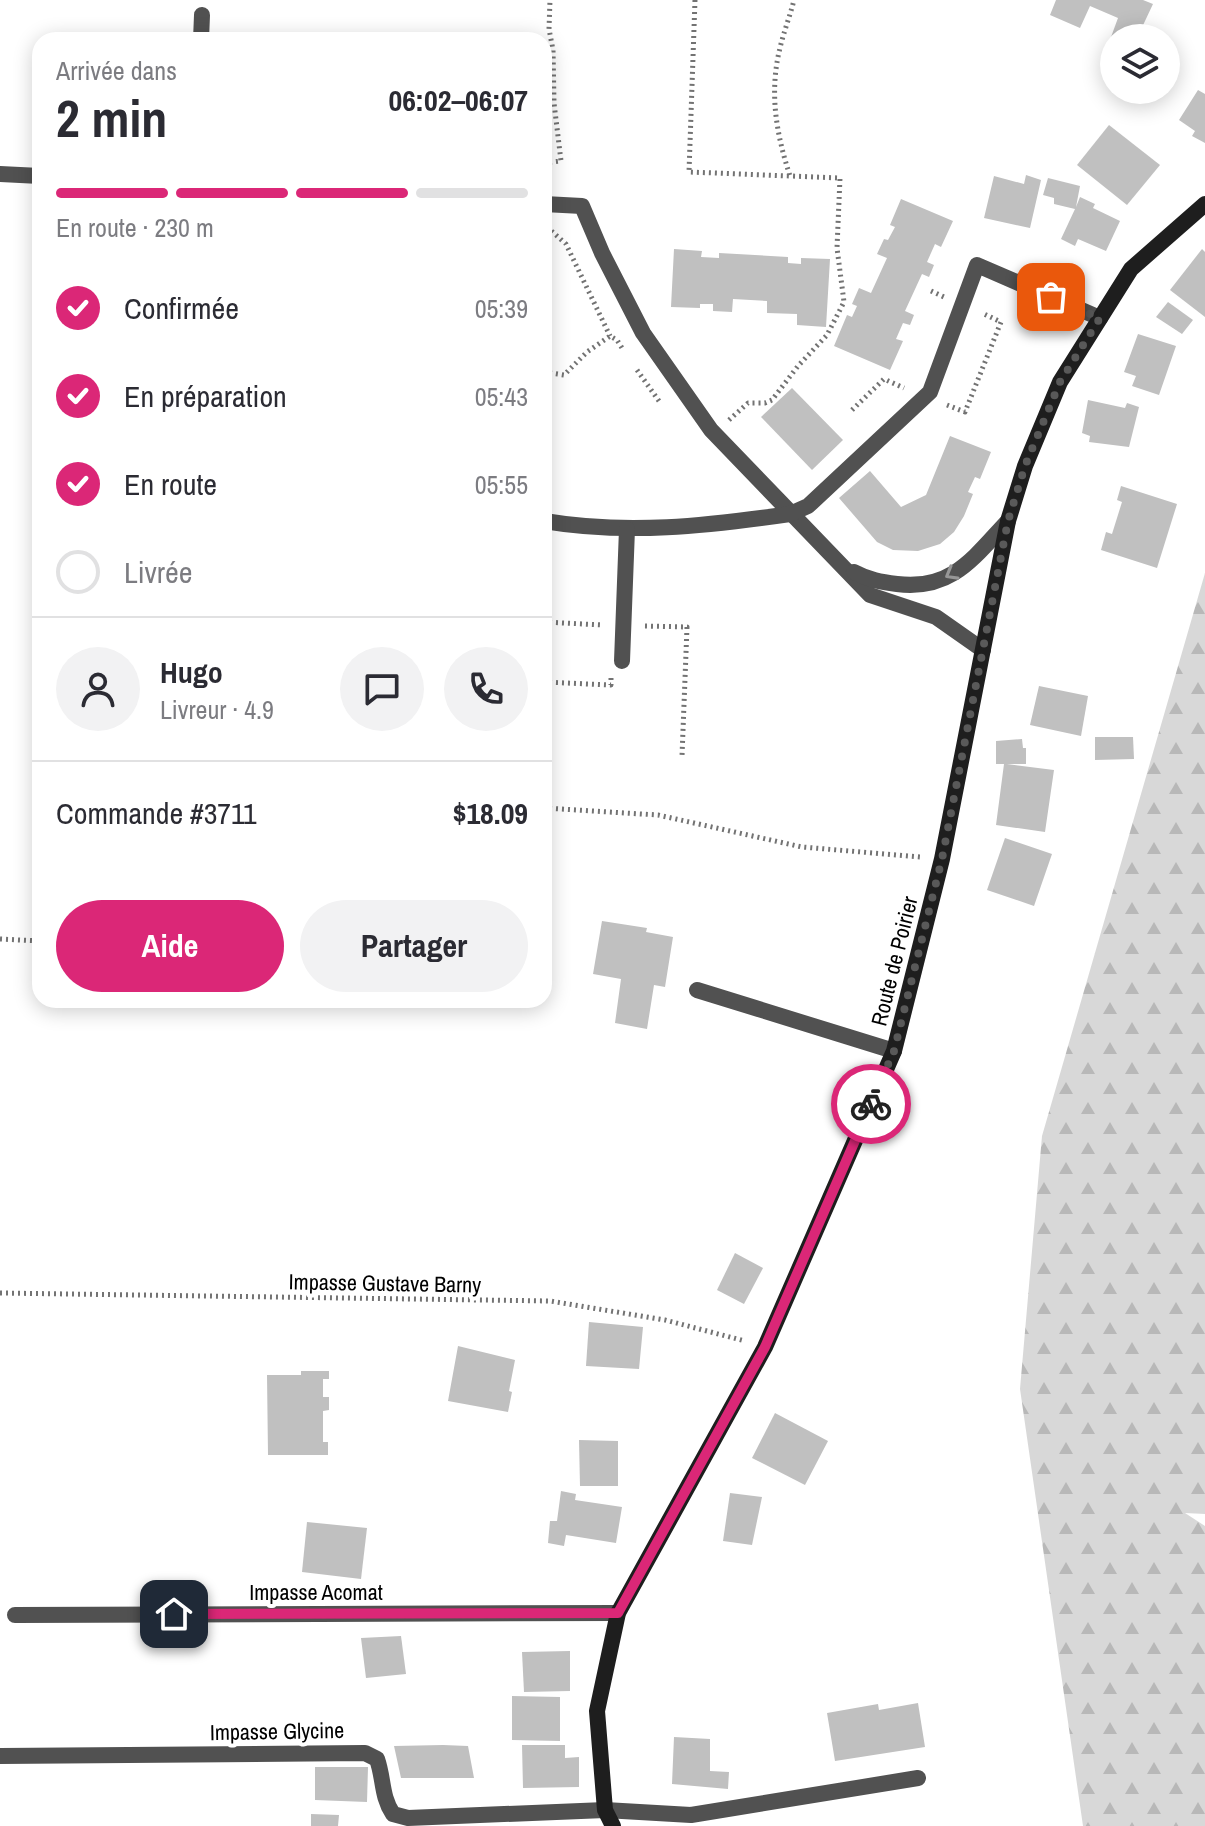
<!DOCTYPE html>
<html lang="fr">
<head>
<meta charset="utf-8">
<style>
  :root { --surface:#fff; --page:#f2f2f3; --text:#2b2b33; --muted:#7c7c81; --line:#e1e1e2; --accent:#db2777 }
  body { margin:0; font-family:"Archivo Narrow",sans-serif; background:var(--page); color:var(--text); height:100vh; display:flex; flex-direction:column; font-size:30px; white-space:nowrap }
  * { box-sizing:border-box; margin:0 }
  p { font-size:26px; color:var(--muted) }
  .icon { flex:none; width:44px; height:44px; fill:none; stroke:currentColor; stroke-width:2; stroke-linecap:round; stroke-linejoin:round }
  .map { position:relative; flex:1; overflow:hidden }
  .side { position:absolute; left:32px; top:32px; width:520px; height:976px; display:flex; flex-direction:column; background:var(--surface); border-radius:24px; box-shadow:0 4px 20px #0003 }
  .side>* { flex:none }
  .tools { position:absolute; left:1100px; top:24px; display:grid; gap:16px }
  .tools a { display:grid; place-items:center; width:80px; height:80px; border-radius:50%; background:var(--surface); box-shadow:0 4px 20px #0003; font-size:40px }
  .pin { position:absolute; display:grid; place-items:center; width:68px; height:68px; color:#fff; margin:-34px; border-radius:16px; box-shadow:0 4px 12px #0006 }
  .courier { position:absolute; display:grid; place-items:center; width:80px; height:80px; margin:-40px; border:6px solid #db2777; border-radius:50%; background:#fff; color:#222; box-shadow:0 2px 10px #0007 }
  .head em { font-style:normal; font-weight:700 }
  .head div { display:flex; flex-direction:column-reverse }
  .head { display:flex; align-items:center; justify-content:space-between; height:136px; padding:0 24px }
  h1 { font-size:52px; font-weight:700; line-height:60px }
  .bar { display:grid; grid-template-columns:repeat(4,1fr); gap:12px 8px; align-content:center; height:96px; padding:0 24px }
  .bar i { height:10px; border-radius:6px; background:var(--line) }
  .bar .selected { background:var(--accent) }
  .bar p { grid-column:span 4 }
  .line { display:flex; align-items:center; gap:20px; padding:0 24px; border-top:2px solid var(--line) }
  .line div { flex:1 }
  .round { display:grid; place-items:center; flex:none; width:84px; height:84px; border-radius:42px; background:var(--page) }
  ol { padding:0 24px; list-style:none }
  li { display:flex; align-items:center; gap:24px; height:88px }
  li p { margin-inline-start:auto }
  li .icon { padding:8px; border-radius:50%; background:var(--accent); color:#fff; stroke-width:4 }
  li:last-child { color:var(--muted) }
  li i { width:44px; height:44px; border:4px solid var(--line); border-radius:50% }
  .primary-button { display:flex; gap:16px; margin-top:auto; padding:16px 24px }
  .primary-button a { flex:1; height:92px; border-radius:48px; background:var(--accent); color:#fff; font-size:32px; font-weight:700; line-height:92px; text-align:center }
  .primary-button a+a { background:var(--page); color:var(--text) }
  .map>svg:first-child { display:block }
  .forest { fill:url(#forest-firs) }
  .building { fill:#c0c0c0 }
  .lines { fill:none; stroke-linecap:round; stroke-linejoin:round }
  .path { stroke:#737373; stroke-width:5; stroke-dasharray:2 4; stroke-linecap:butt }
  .minor { stroke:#515151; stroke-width:16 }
  .secondary { stroke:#1e1e1e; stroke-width:16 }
  .oneway { stroke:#979797 }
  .done { stroke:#595959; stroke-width:8; stroke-dasharray:0 14.4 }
  .route { stroke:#db2777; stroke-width:10 }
  .labels { text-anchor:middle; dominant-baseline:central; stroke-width:8; stroke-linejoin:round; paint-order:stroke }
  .street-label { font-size:22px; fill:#000; stroke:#fff }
</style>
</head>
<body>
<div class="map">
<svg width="1205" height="1826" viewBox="0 0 1205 1826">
  <defs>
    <pattern id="forest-firs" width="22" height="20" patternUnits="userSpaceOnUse" patternTransform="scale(2)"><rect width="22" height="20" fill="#d8d8d8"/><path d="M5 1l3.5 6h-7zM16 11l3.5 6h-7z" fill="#b8b8b8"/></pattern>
  </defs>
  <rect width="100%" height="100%" fill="#fff"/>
  <!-- forest -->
  <polygon class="forest" points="1205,573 1205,1514 1185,1513 1205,1526 1205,1826 1083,1826 1020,1389 1042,1136"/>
  <!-- building -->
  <g class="building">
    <polygon points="1056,0 1143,0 1153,4 1137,38 1113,38 1111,37 1118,18 1090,6 1080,28 1050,15"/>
    <polygon points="1198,90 1205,94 1205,143 1192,136 1195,131 1179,120"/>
    <polygon points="1109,125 1160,165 1127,205 1077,165"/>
    <polygon points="1026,175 1041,180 1030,228 984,218 994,176 1024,184"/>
    <polygon points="1048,178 1080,186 1076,207 1080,197 1095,204 1093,208 1120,221 1106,251 1078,239 1075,246 1061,239 1075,209 1054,204 1054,198 1043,195"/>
    <polygon points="901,199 953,221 941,247 935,244 927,262 934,265 929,277 922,274 905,311 914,315 910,325 903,323 896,339 903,341 890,370 834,346 847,315 852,317 857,306 852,304 859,288 871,293 887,258 877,254 884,239 888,240 895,227 890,225"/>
    <polygon points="674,249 702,251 701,257 719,258 719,253 788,257 788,263 801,264 801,258 830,259 826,327 797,325 797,314 767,313 767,301 733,299 732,312 713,311 713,304 700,304 700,308 671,307"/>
    <polygon points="1202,249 1205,252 1205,317 1170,290"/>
    <polygon points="1168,302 1193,320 1182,334 1156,317"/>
    <polygon points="1138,334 1176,346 1159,395 1132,386 1136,376 1124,372"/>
    <polygon points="792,388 843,440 812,470 761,417"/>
    <polygon points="1088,400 1125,408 1127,403 1139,407 1129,447 1089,442 1090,436 1082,433"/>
    <polygon points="950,436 991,452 980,479 975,477 968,492 973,494 964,516 954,532 940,544 918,551 893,550 877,542 839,498 870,471 901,507 926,495"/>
    <polygon points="1121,486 1177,504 1157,568 1101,550 1106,532 1112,534 1122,502 1117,500"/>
    <polygon points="1039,686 1088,696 1081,736 1030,725"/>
    <polygon points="1095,737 1133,737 1134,759 1095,760"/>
    <polygon points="1022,739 1023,748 1026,748 1026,764 1007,764 1054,770 1045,832 996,825 1004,764 996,764 996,741"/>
    <polygon points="1005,838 1052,854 1034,906 987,890"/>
    <polygon points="602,921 647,928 646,932 673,937 665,987 654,985 647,1029 615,1023 621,979 593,974"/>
    <polygon points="735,1253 763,1268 744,1304 717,1290"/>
    <polygon points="589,1322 643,1327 639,1369 586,1366"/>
    <polygon points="458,1346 515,1360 509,1391 512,1392 508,1412 448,1401"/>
    <polygon points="301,1371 329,1371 329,1379 323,1379 323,1397 329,1397 329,1410 323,1411 323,1442 328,1442 328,1455 268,1455 267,1375 301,1375"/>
    <polygon points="775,1413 828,1441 805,1485 752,1458"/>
    <polygon points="579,1440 618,1441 618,1486 580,1486"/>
    <polygon points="561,1491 576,1494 575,1500 622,1507 616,1543 566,1535 564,1546 548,1543 550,1521 557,1521"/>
    <polygon points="730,1493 762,1497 752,1545 723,1541"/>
    <polygon points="307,1522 367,1528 361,1579 302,1572"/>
    <polygon points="401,1636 406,1674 366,1678 361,1638"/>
    <polygon points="570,1651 570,1691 524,1692 522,1652"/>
    <polygon points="512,1696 560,1697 560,1741 512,1740"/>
    <polygon points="918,1703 925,1747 835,1761 827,1713 878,1704 879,1710"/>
    <polygon points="674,1737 710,1739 710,1771 729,1772 728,1789 672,1784"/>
    <polygon points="443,1745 468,1746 474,1778 401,1778 394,1746"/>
    <polygon points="522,1745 565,1745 565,1758 579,1757 579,1787 523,1788"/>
    <polygon points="315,1767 368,1767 367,1802 315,1800"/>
    <polygon points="311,1814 339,1815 338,1826 311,1826"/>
  </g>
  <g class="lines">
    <!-- path -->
    <g class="path">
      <polyline points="695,0 689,172 790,176"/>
      <polyline points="544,163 561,161 554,103 553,50 549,29 550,0"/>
      <polyline points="547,227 566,244 610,336"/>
      <polyline points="931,291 944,297"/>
      <polyline points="637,370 659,401"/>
      <polyline points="544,372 564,375 587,352 610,336 617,340 622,348"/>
      <polyline points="947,405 965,412 1001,322 982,313"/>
      <polyline points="852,410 884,379 904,388"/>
      <path d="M729 420 748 403H765L772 400 798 366 827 335 844 302 837 248 840 178 790 176C776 133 769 92 780 48 784 31 790 16 794 0"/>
      <polyline points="544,622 603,625"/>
      <polyline points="645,626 687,627 682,756"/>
      <polyline points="544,682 611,685 611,677"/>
      <polyline points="544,808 658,815 802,847 921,857"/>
      <polyline points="0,939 40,941"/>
      <polyline points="425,1000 443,1004 458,1000"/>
      <polyline points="0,1293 550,1301 665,1320 745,1341"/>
    </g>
    <!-- minor -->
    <g class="minor">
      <polyline points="201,40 202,15"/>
      <polyline points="0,174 40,176"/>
      <polyline points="544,204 582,206 602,253 643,333 711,430 870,595 936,617 983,650"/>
      <path d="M544 521C627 535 707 526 790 514L808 506 930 392 977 265 1100 318"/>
      <path d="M854 572C869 580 881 582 897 584 952 591 974 557 1008 521"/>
      <polyline points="622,661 627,529"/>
      <polyline points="697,990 894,1051"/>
      <polyline points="15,1615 618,1613"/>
      <path d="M0 1756 365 1753 377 1759C384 1779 381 1796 393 1814L408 1818 605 1810 691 1815 918 1778"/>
    </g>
    <!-- secondary -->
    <polyline class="secondary" points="613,1826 605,1810 597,1711 618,1613 765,1347 894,1051 942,859 1008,521 1025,466 1060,382 1131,269 1205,204"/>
  </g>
  <!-- one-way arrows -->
  <defs><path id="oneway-chevron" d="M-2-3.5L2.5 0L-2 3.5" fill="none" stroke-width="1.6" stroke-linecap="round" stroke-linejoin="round" transform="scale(2)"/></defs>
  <use class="oneway" href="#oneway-chevron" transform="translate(951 574) rotate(150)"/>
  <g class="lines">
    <!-- done -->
    <polyline class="done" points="871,1104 894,1051 942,859 1008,521 1025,466 1060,382 1100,318 1051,297"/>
    <!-- route -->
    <polyline class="route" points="174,1614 618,1613 765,1347 871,1104"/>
  </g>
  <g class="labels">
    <!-- street labels -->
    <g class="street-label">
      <text transform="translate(894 961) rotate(-76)">Route de Poirier</text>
      <text transform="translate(385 1283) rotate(1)">Impasse Gustave Barny</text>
      <text x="316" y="1592">Impasse Acomat</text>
      <text transform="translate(277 1731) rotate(-1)">Impasse Glycine</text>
    </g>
  </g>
</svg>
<div class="tools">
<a><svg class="icon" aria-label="layers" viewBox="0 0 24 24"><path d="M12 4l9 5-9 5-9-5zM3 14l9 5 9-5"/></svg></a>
</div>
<div class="pin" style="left:1051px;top:297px;background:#ea580c"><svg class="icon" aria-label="bag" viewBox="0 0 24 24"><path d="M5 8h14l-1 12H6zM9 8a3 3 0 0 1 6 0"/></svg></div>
<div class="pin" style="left:174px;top:1614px;background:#1f2937"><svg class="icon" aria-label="home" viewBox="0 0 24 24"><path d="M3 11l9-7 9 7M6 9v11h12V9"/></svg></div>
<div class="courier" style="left:871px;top:1104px"><svg class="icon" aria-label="bike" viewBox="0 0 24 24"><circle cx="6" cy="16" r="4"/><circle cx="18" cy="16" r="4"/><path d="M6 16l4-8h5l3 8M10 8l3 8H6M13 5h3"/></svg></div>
<section class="side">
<div class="head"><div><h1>2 min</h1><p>Arrivée dans</p></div><em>06:02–06:07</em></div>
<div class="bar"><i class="selected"></i><i class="selected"></i><i class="selected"></i><i></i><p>En route · 230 m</p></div>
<ol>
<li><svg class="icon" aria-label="check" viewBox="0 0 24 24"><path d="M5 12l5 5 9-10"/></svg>Confirmée<p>05:39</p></li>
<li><svg class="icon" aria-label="check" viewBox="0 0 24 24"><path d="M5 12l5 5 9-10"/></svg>En préparation<p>05:43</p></li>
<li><svg class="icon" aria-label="check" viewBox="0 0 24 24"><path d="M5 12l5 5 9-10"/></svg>En route<p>05:55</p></li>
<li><i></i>Livrée</li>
</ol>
<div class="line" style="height:144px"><a class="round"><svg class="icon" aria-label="person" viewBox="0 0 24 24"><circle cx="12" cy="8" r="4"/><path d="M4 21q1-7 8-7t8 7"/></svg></a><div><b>Hugo</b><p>Livreur · 4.9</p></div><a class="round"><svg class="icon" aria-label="chat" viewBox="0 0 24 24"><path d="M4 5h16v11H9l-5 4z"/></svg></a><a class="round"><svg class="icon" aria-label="phone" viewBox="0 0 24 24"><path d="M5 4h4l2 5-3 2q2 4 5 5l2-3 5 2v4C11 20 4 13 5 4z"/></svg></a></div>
<div class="line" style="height:104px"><div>Commande #3711</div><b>$18.09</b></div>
<div class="primary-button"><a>Aide</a><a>Partager</a></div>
</section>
</div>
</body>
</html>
